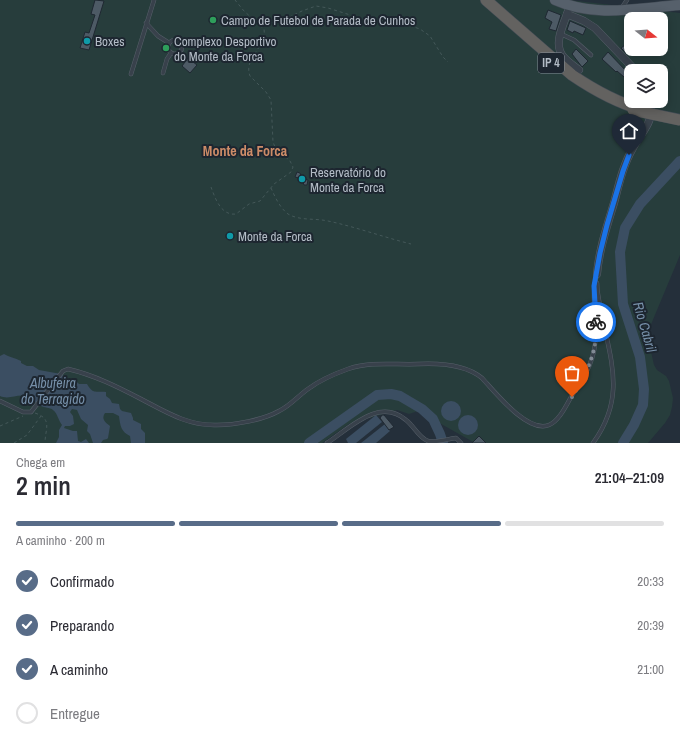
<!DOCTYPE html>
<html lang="pt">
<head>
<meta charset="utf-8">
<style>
  :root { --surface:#fff; --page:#f7f7f7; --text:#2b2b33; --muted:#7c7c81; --line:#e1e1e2; --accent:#586c88 }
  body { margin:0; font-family:"Archivo Narrow",sans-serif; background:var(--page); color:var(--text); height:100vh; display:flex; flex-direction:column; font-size:15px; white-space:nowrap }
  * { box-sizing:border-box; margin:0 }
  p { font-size:13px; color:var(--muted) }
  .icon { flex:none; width:22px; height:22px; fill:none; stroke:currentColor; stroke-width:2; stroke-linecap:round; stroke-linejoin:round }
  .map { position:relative; height:443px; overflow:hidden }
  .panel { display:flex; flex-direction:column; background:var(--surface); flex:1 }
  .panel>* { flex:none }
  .needle { width:26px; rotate:107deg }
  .tools { position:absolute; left:624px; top:12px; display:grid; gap:8px }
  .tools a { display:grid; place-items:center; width:44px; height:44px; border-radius:8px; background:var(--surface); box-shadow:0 2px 10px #0003; font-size:20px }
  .pin { position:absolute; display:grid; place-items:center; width:34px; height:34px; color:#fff; margin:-41px -17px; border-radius:50% 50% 50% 0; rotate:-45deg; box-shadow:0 0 4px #0007 }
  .pin .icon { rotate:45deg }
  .courier { position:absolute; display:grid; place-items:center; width:40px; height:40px; margin:-20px; border:3px solid #1a73e8; border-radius:50%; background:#fff; color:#222; box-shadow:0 1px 5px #0007 }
  .head em { font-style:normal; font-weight:600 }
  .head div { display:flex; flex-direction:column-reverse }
  .head { display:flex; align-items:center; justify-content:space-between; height:68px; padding:0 16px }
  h1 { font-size:26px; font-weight:600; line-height:30px }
  .bar { display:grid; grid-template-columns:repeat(4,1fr); gap:6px 4px; align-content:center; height:48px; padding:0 16px }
  .bar i { height:5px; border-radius:3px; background:var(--line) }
  .bar .current { background:var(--accent) }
  .bar p { grid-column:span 4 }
  ol { padding:0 16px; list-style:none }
  li { display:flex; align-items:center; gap:12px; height:44px }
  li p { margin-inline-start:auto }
  li .icon { padding:4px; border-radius:50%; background:var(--accent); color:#fff; stroke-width:4 }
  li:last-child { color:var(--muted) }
  li i { width:22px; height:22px; border:2px solid var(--line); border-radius:50% }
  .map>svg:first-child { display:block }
  .green { fill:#273d3c; fill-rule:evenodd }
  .water { fill:#3b4e62 }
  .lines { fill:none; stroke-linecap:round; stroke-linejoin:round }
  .river { stroke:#3b4e62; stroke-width:10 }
  .building { fill:#4d5a65; stroke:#1f2832 }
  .service-casing { stroke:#565f69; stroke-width:4.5 }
  .minor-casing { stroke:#565f69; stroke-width:8 }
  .primary-casing { stroke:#414a54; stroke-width:11 }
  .trunk-casing { stroke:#434c56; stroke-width:12 }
  .path { stroke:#445859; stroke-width:1; stroke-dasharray:3 3; stroke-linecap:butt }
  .service { stroke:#38414b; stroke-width:3.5 }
  .minor { stroke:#38414b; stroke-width:7 }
  .primary { stroke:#56606b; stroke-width:10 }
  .trunk { stroke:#636260; stroke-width:11 }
  .trunk-bridge-casing { stroke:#434c56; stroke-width:12; stroke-linecap:butt }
  .trunk-bridge { stroke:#636260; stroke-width:11 }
  .done { stroke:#818b95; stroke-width:4; stroke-dasharray:0 7.2 }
  .route { stroke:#1a73e8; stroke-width:5 }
  .leisure-dot { fill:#2e9e5b; stroke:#1d2630; stroke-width:1.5 }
  .culture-dot { fill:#0f9aa8; stroke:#1d2630; stroke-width:1.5 }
  .labels { text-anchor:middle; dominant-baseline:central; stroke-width:4; stroke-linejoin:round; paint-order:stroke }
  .shield { fill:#1d2630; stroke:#868f99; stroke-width:1 }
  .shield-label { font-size:12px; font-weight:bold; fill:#b3bcc6 }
  .poi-label { font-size:13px; fill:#b3bcc6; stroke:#1d2630; text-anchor:start }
  .neighbourhood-label { font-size:14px; font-weight:bold; fill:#cd8c68; stroke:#1d2630 }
  .water-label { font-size:14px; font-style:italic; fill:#768fa8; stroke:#1d2630 }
</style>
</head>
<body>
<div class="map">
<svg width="680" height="443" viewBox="0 0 680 443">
  <rect width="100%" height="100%" fill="#242f3a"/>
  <!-- green -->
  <path class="green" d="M0 0H569L680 13V255L647 334 654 365 657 370 666 376 669 381 673 398 672 407 670 415 665 423 648 443H475L418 411 409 414 397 410 349 424 322 443H0ZM631 19H661V49H631ZM631 71H661V101H631Z"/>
  <!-- water -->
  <g class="water">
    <path d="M4 354C9 357 15 358 21 361V363L27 366H33L39 370 61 374 70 380 76 381 79 384H87C93 394 94 391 106 392V396L110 399 112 403 119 404 120 409 122 411 131 413 133 418V420L141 424V429L145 433V443H131L130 436C121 432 120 425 119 416L113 413H105C101 419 105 422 110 426L108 438 107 439 103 440 101 443H93L90 434 87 431 88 425 81 419 77 410 72 409 70 412 73 416 74 424 70 426H65L64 428 73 431H77L78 441 81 442 86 439 89 443H56L59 437V430L62 425C58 420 58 414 53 410 50 407 44 408 41 406 36 403 30 398 25 396 17 394 9 400 0 396V356Z"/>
    <circle cx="451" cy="411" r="10"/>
    <circle cx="468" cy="425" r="10"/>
    <polygon points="376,415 382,422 356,443 348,443 346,439"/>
    <polygon points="385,424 390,431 376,443 361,443"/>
  </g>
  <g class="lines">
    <!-- river -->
    <g class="river">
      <polyline points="309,443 377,395 391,394 400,396 422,409 433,419 440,434 443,443"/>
      <polyline points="623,443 634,425 643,405 644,389 640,357 623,304 620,252 625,228 640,204 680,161"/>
    </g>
  </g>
  <!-- building -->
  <g class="building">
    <polygon points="95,0 104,1 89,50 80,48 85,32 89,33 95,15 91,14"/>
    <polygon points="548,10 561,15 556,31 549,29 552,22 545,18"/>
    <polygon points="570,21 586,28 583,35 574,31 573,33 567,30"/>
    <polygon points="625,45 629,51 626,53 621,48"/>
    <polygon points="576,49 588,61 582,67 572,54"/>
    <polygon points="608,52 628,73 624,77 617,71 616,72 602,59"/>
    <polygon points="188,58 197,65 190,73 182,66"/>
    <polygon points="297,172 300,173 302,178 308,180 307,185 304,185 302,179 295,177"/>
    <polygon points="382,415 384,415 394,427 389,430 380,418"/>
    <polygon points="479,436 486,443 472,443"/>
  </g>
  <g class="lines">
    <!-- service casing -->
    <g class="service-casing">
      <g id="service">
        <polyline points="621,9 627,0"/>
        <polyline points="146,23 158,36 169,43"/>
        <polyline points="561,34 574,40 591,55"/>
        <circle cx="175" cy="47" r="7"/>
        <polyline points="163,73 167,59 171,53"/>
        <polyline points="131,74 154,0"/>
        <path d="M0 401 23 412H31L63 371 68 369C94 375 118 387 141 399 166 412 188 426 217 425 235 425 263 420 279 411 290 406 298 396 308 389 320 380 334 374 348 369 370 361 395 365 418 364 438 363 465 364 482 378 494 391 528 434 549 425 559 421 566 406 571 397 582 381 593 364 595 344 598 321 590 297 597 274"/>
        <path d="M327 443C350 428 379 397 406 420 414 426 419 438 428 441 437 443 447 439 456 438L461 443"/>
        <path d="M593 443C625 399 612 364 602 316 600 305 597 294 597 283"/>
      </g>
    </g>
    <!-- minor casing -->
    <g class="minor-casing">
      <g id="minor">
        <polyline points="570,6 567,14 584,21 595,28 636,71"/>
        <path d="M567 14C563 26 554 43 562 55 566 61 574 66 579 70"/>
        <path d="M597 274C599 250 607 226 614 203 619 184 623 165 633 148 642 131 656 121 649 101"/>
      </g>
    </g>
    <!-- primary casing -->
    <g class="primary-casing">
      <path id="primary" d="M555 0C595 18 638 8 680 5"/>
    </g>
    <!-- trunk casing -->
    <g class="trunk-casing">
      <path id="trunk" d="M486 0 572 75C594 90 618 103 643 110"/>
    </g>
    <!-- path -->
    <g class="path">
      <polyline points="260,25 281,21 302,11 316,6 328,8 363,19 398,22 420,29 430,36 443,57 448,62"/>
      <path d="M211 187C215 198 221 216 236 214L249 204 260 201 274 184 291 172 293 167 290 161 275 147 273 142 271 100 266 92 250 76C243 58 267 47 264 29L244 11 235 0"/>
      <path d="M271 188C275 197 280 208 288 214 300 221 315 218 328 221 356 227 383 237 411 244"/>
      <path d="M35 413C53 419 45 429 45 443"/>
      <polyline points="0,426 23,416"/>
      <polyline points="14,443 27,435 41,416"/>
    </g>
    <!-- service -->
    <use href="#service" class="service"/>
    <!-- minor -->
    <use href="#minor" class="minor"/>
    <!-- primary -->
    <use href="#primary" class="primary"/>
    <!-- trunk -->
    <use href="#trunk" class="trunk"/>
    <!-- trunk-bridge casing -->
    <g class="trunk-bridge-casing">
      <polyline id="trunk-bridge" points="633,110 680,120"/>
    </g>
    <!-- trunk-bridge -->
    <use href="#trunk-bridge" class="trunk-bridge"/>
  </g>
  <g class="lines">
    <!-- done -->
    <path class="done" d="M572 397C587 373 598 351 596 322"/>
    <!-- route -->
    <polyline class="route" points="596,322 594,286 600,253 607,225 623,171 629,155"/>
  </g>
  <!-- markers -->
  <g class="leisure-dot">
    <circle cx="213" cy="20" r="4"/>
    <circle cx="166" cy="48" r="4"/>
  </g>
  <g class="culture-dot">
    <circle cx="87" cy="41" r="4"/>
    <circle cx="302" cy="179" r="4"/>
    <circle cx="230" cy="236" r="4"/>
  </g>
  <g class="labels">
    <!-- shield labels -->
    <rect class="shield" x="538" y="53" width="26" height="20" rx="3"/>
    <g class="shield-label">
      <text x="551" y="63">IP 4</text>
    </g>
    <!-- poi labels -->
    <g class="poi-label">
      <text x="221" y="20">Campo de Futebol de Parada de Cunhos</text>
      <text x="95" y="41">Boxes</text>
      <text x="174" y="41">Complexo Desportivo<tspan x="174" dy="15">do Monte da Forca</tspan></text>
      <text x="310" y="172">Reservatório do<tspan x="310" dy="15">Monte da Forca</tspan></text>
      <text x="238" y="236">Monte da Forca</text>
    </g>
    <!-- neighbourhood labels -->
    <g class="neighbourhood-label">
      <text x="245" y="151">Monte da Forca</text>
    </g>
    <!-- water labels -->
    <g class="water-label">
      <text transform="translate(645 327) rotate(74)">Rio Cabril</text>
      <text x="53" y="383">Albufeira<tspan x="53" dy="16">do Terragido</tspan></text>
    </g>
  </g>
</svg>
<div class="tools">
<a><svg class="needle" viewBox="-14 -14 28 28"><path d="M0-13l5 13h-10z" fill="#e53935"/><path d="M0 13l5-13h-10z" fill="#7c7c81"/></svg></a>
<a><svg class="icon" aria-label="layers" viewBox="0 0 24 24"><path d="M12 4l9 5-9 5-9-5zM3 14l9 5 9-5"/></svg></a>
</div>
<div class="pin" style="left:572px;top:397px;background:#ea580c"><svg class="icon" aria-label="bag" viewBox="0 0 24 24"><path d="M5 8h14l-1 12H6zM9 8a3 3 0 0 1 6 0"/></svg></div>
<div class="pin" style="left:629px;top:155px;background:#1f2937"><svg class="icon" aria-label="home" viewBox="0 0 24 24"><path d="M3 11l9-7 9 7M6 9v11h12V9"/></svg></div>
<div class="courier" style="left:596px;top:322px"><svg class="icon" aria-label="bike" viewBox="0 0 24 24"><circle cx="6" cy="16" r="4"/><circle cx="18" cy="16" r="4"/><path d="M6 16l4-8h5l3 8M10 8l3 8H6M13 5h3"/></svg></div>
</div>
<section class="panel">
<div class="head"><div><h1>2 min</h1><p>Chega em</p></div><em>21:04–21:09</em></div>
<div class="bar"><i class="current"></i><i class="current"></i><i class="current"></i><i></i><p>A caminho · 200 m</p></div>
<ol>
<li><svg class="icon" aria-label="check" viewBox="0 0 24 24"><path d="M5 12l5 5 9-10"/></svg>Confirmado<p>20:33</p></li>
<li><svg class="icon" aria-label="check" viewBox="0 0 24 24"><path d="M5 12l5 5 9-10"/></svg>Preparando<p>20:39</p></li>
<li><svg class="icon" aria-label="check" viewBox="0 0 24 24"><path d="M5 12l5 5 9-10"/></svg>A caminho<p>21:00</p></li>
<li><i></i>Entregue</li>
</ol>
</section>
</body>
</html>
